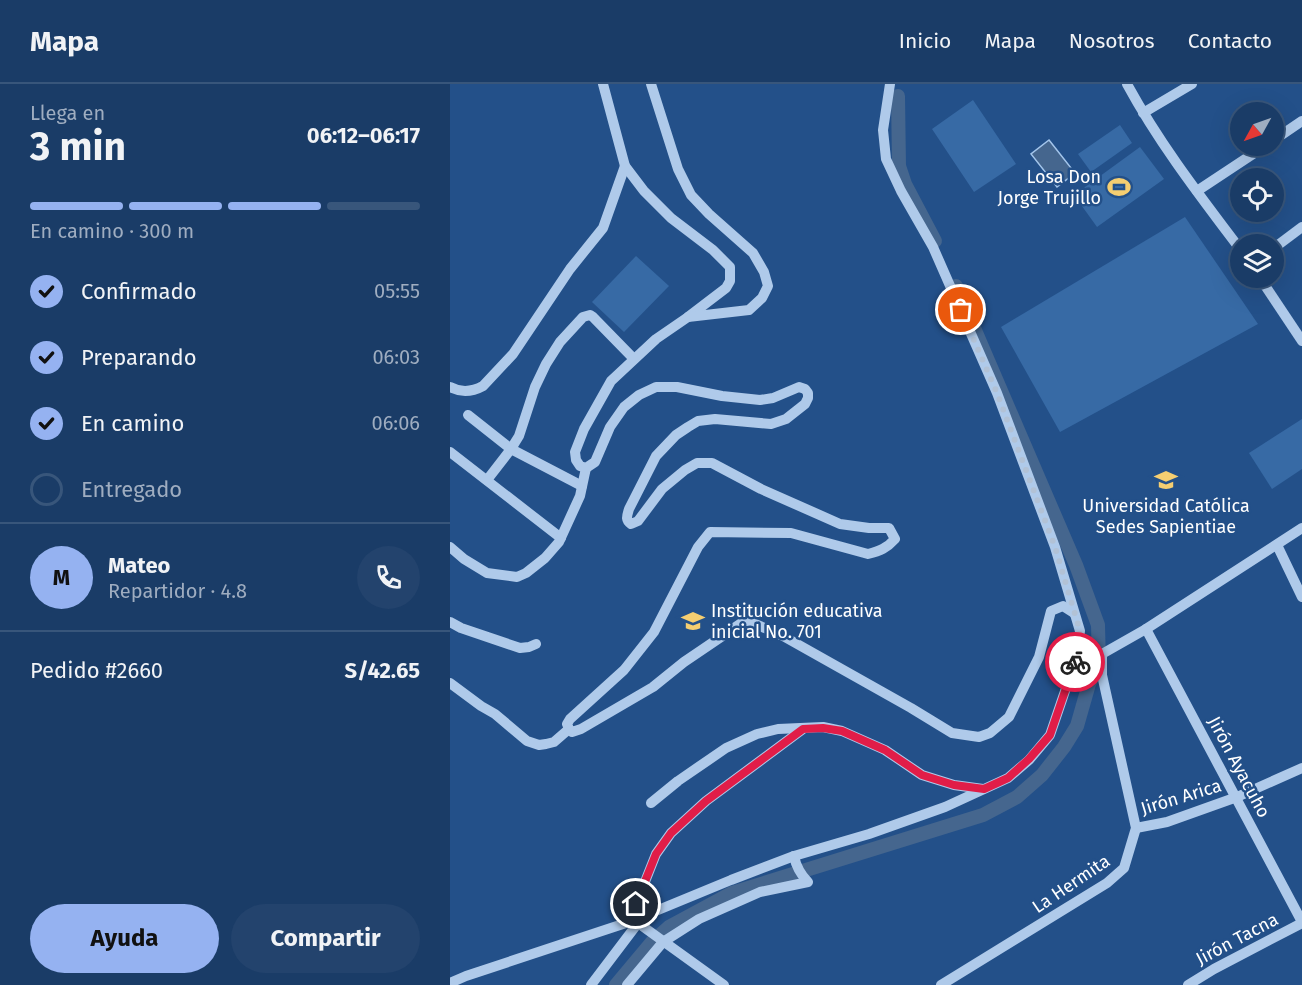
<!DOCTYPE html>
<html lang="es">
<head>
<meta charset="utf-8">
<style>
  :root { --surface:#1a3c67; --page:#23436d; --text:#f1f3f6; --muted:#9fadc0; --line:#38567b; --accent:#95b2f1 }
  body { margin:0; font-family:"Fira Sans",sans-serif; background:var(--page); color:var(--text); height:100vh; display:flex; flex-direction:column; font-size:22px; white-space:nowrap }
  * { box-sizing:border-box; margin:0 }
  p { font-size:20px; color:var(--muted) }
  .icon { flex:none; width:33px; height:33px; fill:none; stroke:currentColor; stroke-width:2; stroke-linecap:round; stroke-linejoin:round }
  .map { position:relative; flex:1; overflow:hidden }
  .details { display:flex; flex-direction:column; background:var(--surface); width:450px }
  .details>* { flex:none }
  .needle { width:39px; rotate:230deg }
  .buttons { position:absolute; left:780px; top:18px; display:grid; gap:12px }
  .buttons a { display:grid; place-items:center; width:54px; height:54px; border-radius:50%; background:var(--surface); box-shadow:0 6px 24px #0002,0 0 0 2px var(--line); font-size:30px }
  .pin { position:absolute; display:grid; place-items:center; width:51px; height:51px; color:#fff; margin:-26px; border:3px solid #fff; border-radius:50%; box-shadow:0 2px 6px #0007 }
  .courier { position:absolute; display:grid; place-items:center; width:60px; height:60px; margin:-30px; border:4px solid #e11d48; border-radius:50%; background:#fff; color:#222; box-shadow:0 2px 8px #0007 }
  .overview em { font-style:normal; font-weight:700 }
  .overview div { display:flex; flex-direction:column-reverse }
  .overview { display:flex; align-items:center; justify-content:space-between; height:102px; padding:0 30px }
  h1 { font-size:39px; font-weight:700; line-height:45px }
  .bar { display:grid; grid-template-columns:repeat(4,1fr); gap:9px 6px; align-content:center; height:72px; padding:0 30px }
  .bar i { height:8px; border-radius:4px; background:var(--line) }
  .bar .on { background:var(--accent) }
  .bar p { grid-column:span 4 }
  .line { display:flex; align-items:center; gap:15px; padding:0 30px; border-top:2px solid var(--line) }
  .line div { flex:1 }
  .round { display:grid; place-items:center; flex:none; width:63px; height:63px; border-radius:32px; background:var(--page) }
  ol { padding:0 30px; list-style:none }
  li { display:flex; align-items:center; gap:18px; height:66px }
  li p { margin-inline-start:auto }
  li .icon { padding:6px; border-radius:50%; background:var(--accent); color:#111; stroke-width:4 }
  li:last-child { color:var(--muted) }
  li i { width:33px; height:33px; border:3px solid var(--line); border-radius:50% }
  .button { display:flex; gap:12px; margin-top:auto; padding:12px 30px }
  .button a { flex:1; height:69px; border-radius:36px; background:var(--accent); color:#111; font-size:24px; font-weight:700; line-height:69px; text-align:center }
  .button a+a { background:var(--page); color:var(--text) }
  header { display:flex; align-items:center; gap:36px; box-sizing:border-box; height:84px; padding:0 30px; background:var(--surface); border-bottom:2px solid var(--line) }
  header strong { font-size:28px }
  nav { display:flex; gap:33px; margin-inline-start:auto; font-size:21px }
  main { display:flex; flex:1; min-height:0 }
  .map>svg:first-child { display:block }
  .green { fill:#376aa5 }
  .water { fill:#45668e; stroke:#a3c5eb; stroke-width:1.5 }
  .lines { fill:none; stroke-linecap:round; stroke-linejoin:round }
  .canal { stroke:#45668e; stroke-width:14 }
  .minor { stroke:#afcaea; stroke-width:10 }
  .done { stroke:#b2c2d6; stroke-width:6; stroke-dasharray:0 10.8 }
  .route { stroke:#e11d48; stroke-width:8 }
  .labels { text-anchor:middle; dominant-baseline:central; stroke-width:5; stroke-linejoin:round; paint-order:stroke }
  .poi-label { font-size:18px; fill:#fff; stroke:#235089; text-anchor:end }
  .street-label { font-size:18px; fill:#fff; stroke:#235089 }
</style>
</head>
<body>
<header>
<strong>Mapa</strong>
<nav><a>Inicio</a><a>Mapa</a><a>Nosotros</a><a>Contacto</a></nav>
</header>
<main>
<section class="details">
<div class="overview"><div><h1>3 min</h1><p>Llega en</p></div><em>06:12–06:17</em></div>
<div class="bar"><i class="on"></i><i class="on"></i><i class="on"></i><i></i><p>En camino · 300 m</p></div>
<ol>
<li><svg class="icon" aria-label="check" viewBox="0 0 24 24"><path d="M5 12l5 5 9-10"/></svg>Confirmado<p>05:55</p></li>
<li><svg class="icon" aria-label="check" viewBox="0 0 24 24"><path d="M5 12l5 5 9-10"/></svg>Preparando<p>06:03</p></li>
<li><svg class="icon" aria-label="check" viewBox="0 0 24 24"><path d="M5 12l5 5 9-10"/></svg>En camino<p>06:06</p></li>
<li><i></i>Entregado</li>
</ol>
<div class="line" style="height:108px"><b class="round" style="background:var(--accent);color:#111">M</b><div><b>Mateo</b><p>Repartidor · 4.8</p></div><a class="round"><svg class="icon" aria-label="phone" viewBox="0 0 24 24"><path d="M5 4h4l2 5-3 2q2 4 5 5l2-3 5 2v4C11 20 4 13 5 4z"/></svg></a></div>
<div class="line" style="height:78px"><div>Pedido #2660</div><b>S/42.65</b></div>
<div class="button"><a>Ayuda</a><a>Compartir</a></div>
</section>
<div class="map">
<svg width="852" height="901" viewBox="0 0 852 901">
  <rect width="100%" height="100%" fill="#235089"/>
  <!-- green -->
  <g class="green">
    <polygon points="523,16 566,80 524,108 482,45"/>
    <polygon points="670,41 682,59 641,88 628,70"/>
    <polygon points="690,63 714,95 647,143 624,111"/>
    <polygon points="735,133 808,240 610,348 551,243"/>
    <polygon points="186,172 219,202 174,248 142,218"/>
    <polygon points="852,335 852,385 822,405 799,369"/>
  </g>
  <!-- water -->
  <polygon class="water" points="599,56 625,89 607,103 581,70"/>
  <g class="lines">
    <!-- canal -->
    <g class="canal">
      <polyline points="448,12 449,82 455,100 485,157"/>
      <polyline points="166,901 202,858 219,843 282,809 533,731 567,713 592,691 614,663 627,642 639,600 649,580 648,541 626,481 506,202"/>
    </g>
    <!-- minor -->
    <g class="minor">
      <polyline points="153,0 175,82 194,107 221,134 263,166 280,183 280,197 276,204 238,233"/>
      <path d="M201 0 228 85 241 111 259 130 303 169 314 188 318 202 312 214 299 226 238 233 206 255 161 297 134 345 125 368 126 376 130 382 136 384 145 378 160 343 174 323 189 311 206 303H227L272 312 310 316 323 314 349 303 355 305 358 309V314L355 320 336 335 321 340 265 335 248 337 238 343 226 351 206 372 179 425C177 432 175 436 181 440L188 437 212 405 235 386 247 379H262L311 405 390 440 419 444H439L445 455C437 464 430 467 418 470L341 449 260 448 248 463 204 548 174 586 120 635 117 640 119 645 122 648 131 645 203 603 234 578 296 536 333 552 461 624 502 649 529 653 540 649 559 633 589 573 601 527 613 522 624 529"/>
      <path d="M677 0C709 59 750 112 790 165"/>
      <polyline points="693,29 742,0"/>
      <polyline points="824,56 852,37"/>
      <polyline points="747,107 815,62"/>
      <polyline points="824,164 852,143"/>
      <polyline points="810,194 852,257"/>
      <path d="M0 303C11 309 22 308 33 302L63 270 120 185 153 144 175 82"/>
      <polyline points="18,331 61,365 132,402"/>
      <polyline points="0,368 111,454"/>
      <polyline points="37,396 61,365 69,352 85,303 96,280 110,258 133,233 140,231 143,233 184,275"/>
      <polyline points="827,461 852,513"/>
      <polyline points="0,463 14,475 37,489 67,493 76,489 95,474 109,458 130,412 136,384"/>
      <polyline points="0,538 11,544 70,564 79,563 86,560"/>
      <polyline points="696,545 852,838"/>
      <polyline points="0,599 31,622 45,630 77,657 89,661 96,660 104,658 119,645"/>
      <polyline points="201,719 228,697 276,664 307,650 328,645 373,643 392,647 435,666 472,691 504,701 533,705"/>
      <polyline points="686,744 717,738 787,713 852,684"/>
      <polyline points="179,838 206,770 221,749 256,717 353,645"/>
      <polyline points="179,838 188,839 274,901"/>
      <polyline points="0,899 16,892 179,838 281,796 344,772 419,750 495,723 558,694 579,676 600,651 627,572 630,547 605,463 547,309 483,163 451,107 436,75 433,46 440,0"/>
      <polyline points="141,901 188,839"/>
      <path d="M177 901 213 858 249 835 310 808 358 798C351 791 346 782 344 772"/>
      <polyline points="491,901 657,799 674,784 686,744 652,591 652,570 696,545 852,444"/>
      <polyline points="738,901 764,885 852,839"/>
    </g>
  </g>
  <g class="lines">
    <!-- done -->
    <polyline class="done" points="511,226 547,309 605,463 630,547 627,572 625,578"/>
    <!-- route -->
    <polyline class="route" points="186,820 206,770 221,749 256,717 353,645 373,644 392,647 435,666 472,691 504,701 534,705 558,694 579,675 600,651 625,578"/>
  </g>
  <!-- icons -->
  <defs>
    <g id="stadium-bare" transform="scale(1.8)"><path d="M0-5a6.5 5 0 1 0 0 10a6.5 5 0 1 0 0-10ZM-3.5-1.8h7v3.6h-7Z" fill="#f5ce71" stroke="#235089" stroke-width="2.5" paint-order="stroke"/></g>
    <g id="university-bare" transform="scale(1.8)"><path d="M0-5L7-2L0 1L-7-2ZM-4 1L0 2.5L4 1V4Q0 6-4 4Z" fill="#f5ce71" stroke="#235089" stroke-width="2.5" paint-order="stroke"/></g>
    <g id="school-bare" transform="scale(1.8)"><path d="M0-5L7-2L0 1L-7-2ZM-4 1L0 2.5L4 1V4Q0 6-4 4Z" fill="#f5ce71" stroke="#235089" stroke-width="2.5" paint-order="stroke"/></g>
  </defs>
  <g fill-rule="evenodd">
    <use href="#stadium-bare" x="669" y="103"/>
    <use href="#university-bare" x="716" y="396"/>
    <use href="#school-bare" x="243" y="537"/>
  </g>
  <g class="labels">
    <!-- poi labels -->
    <g class="poi-label">
      <text x="651" y="93">Losa Don<tspan x="651" dy="21">Jorge Trujillo</tspan></text>
      <text x="716" y="422" text-anchor="middle">Universidad Católica<tspan x="716" dy="21">Sedes Sapientiae</tspan></text>
      <text x="261" y="527" text-anchor="start">Institución educativa<tspan x="261" dy="21">inicial No. 701</tspan></text>
    </g>
    <!-- street labels -->
    <g class="street-label">
      <text transform="translate(789 683) rotate(62)">Jirón Ayacuho</text>
      <text transform="translate(731 713) rotate(-17)">Jirón Arica</text>
      <text transform="translate(621 800) rotate(-34)">La Hermita</text>
      <text transform="translate(787 855) rotate(-28)">Jirón Tacna</text>
    </g>
  </g>
</svg>
<div class="buttons">
<a><svg class="needle" viewBox="-14 -14 28 28"><path d="M0-13l5 13h-10z" fill="#e53935"/><path d="M0 13l5-13h-10z" fill="#9fadc0"/></svg></a>
<a><svg class="icon" aria-label="locate" viewBox="0 0 24 24"><circle cx="12" cy="12" r="6"/><path d="M12 2v4M12 18v4M2 12h4M18 12h4"/></svg></a>
<a><svg class="icon" aria-label="layers" viewBox="0 0 24 24"><path d="M12 4l9 5-9 5-9-5zM3 14l9 5 9-5"/></svg></a>
</div>
<div class="pin" style="left:511px;top:226px;background:#ea580c"><svg class="icon" aria-label="bag" viewBox="0 0 24 24"><path d="M5 8h14l-1 12H6zM9 8a3 3 0 0 1 6 0"/></svg></div>
<div class="pin" style="left:186px;top:820px;background:#1f2937"><svg class="icon" aria-label="home" viewBox="0 0 24 24"><path d="M3 11l9-7 9 7M6 9v11h12V9"/></svg></div>
<div class="courier" style="left:625px;top:578px"><svg class="icon" aria-label="bike" viewBox="0 0 24 24"><circle cx="6" cy="16" r="4"/><circle cx="18" cy="16" r="4"/><path d="M6 16l4-8h5l3 8M10 8l3 8H6M13 5h3"/></svg></div>
</div>
</main>
</body>
</html>
